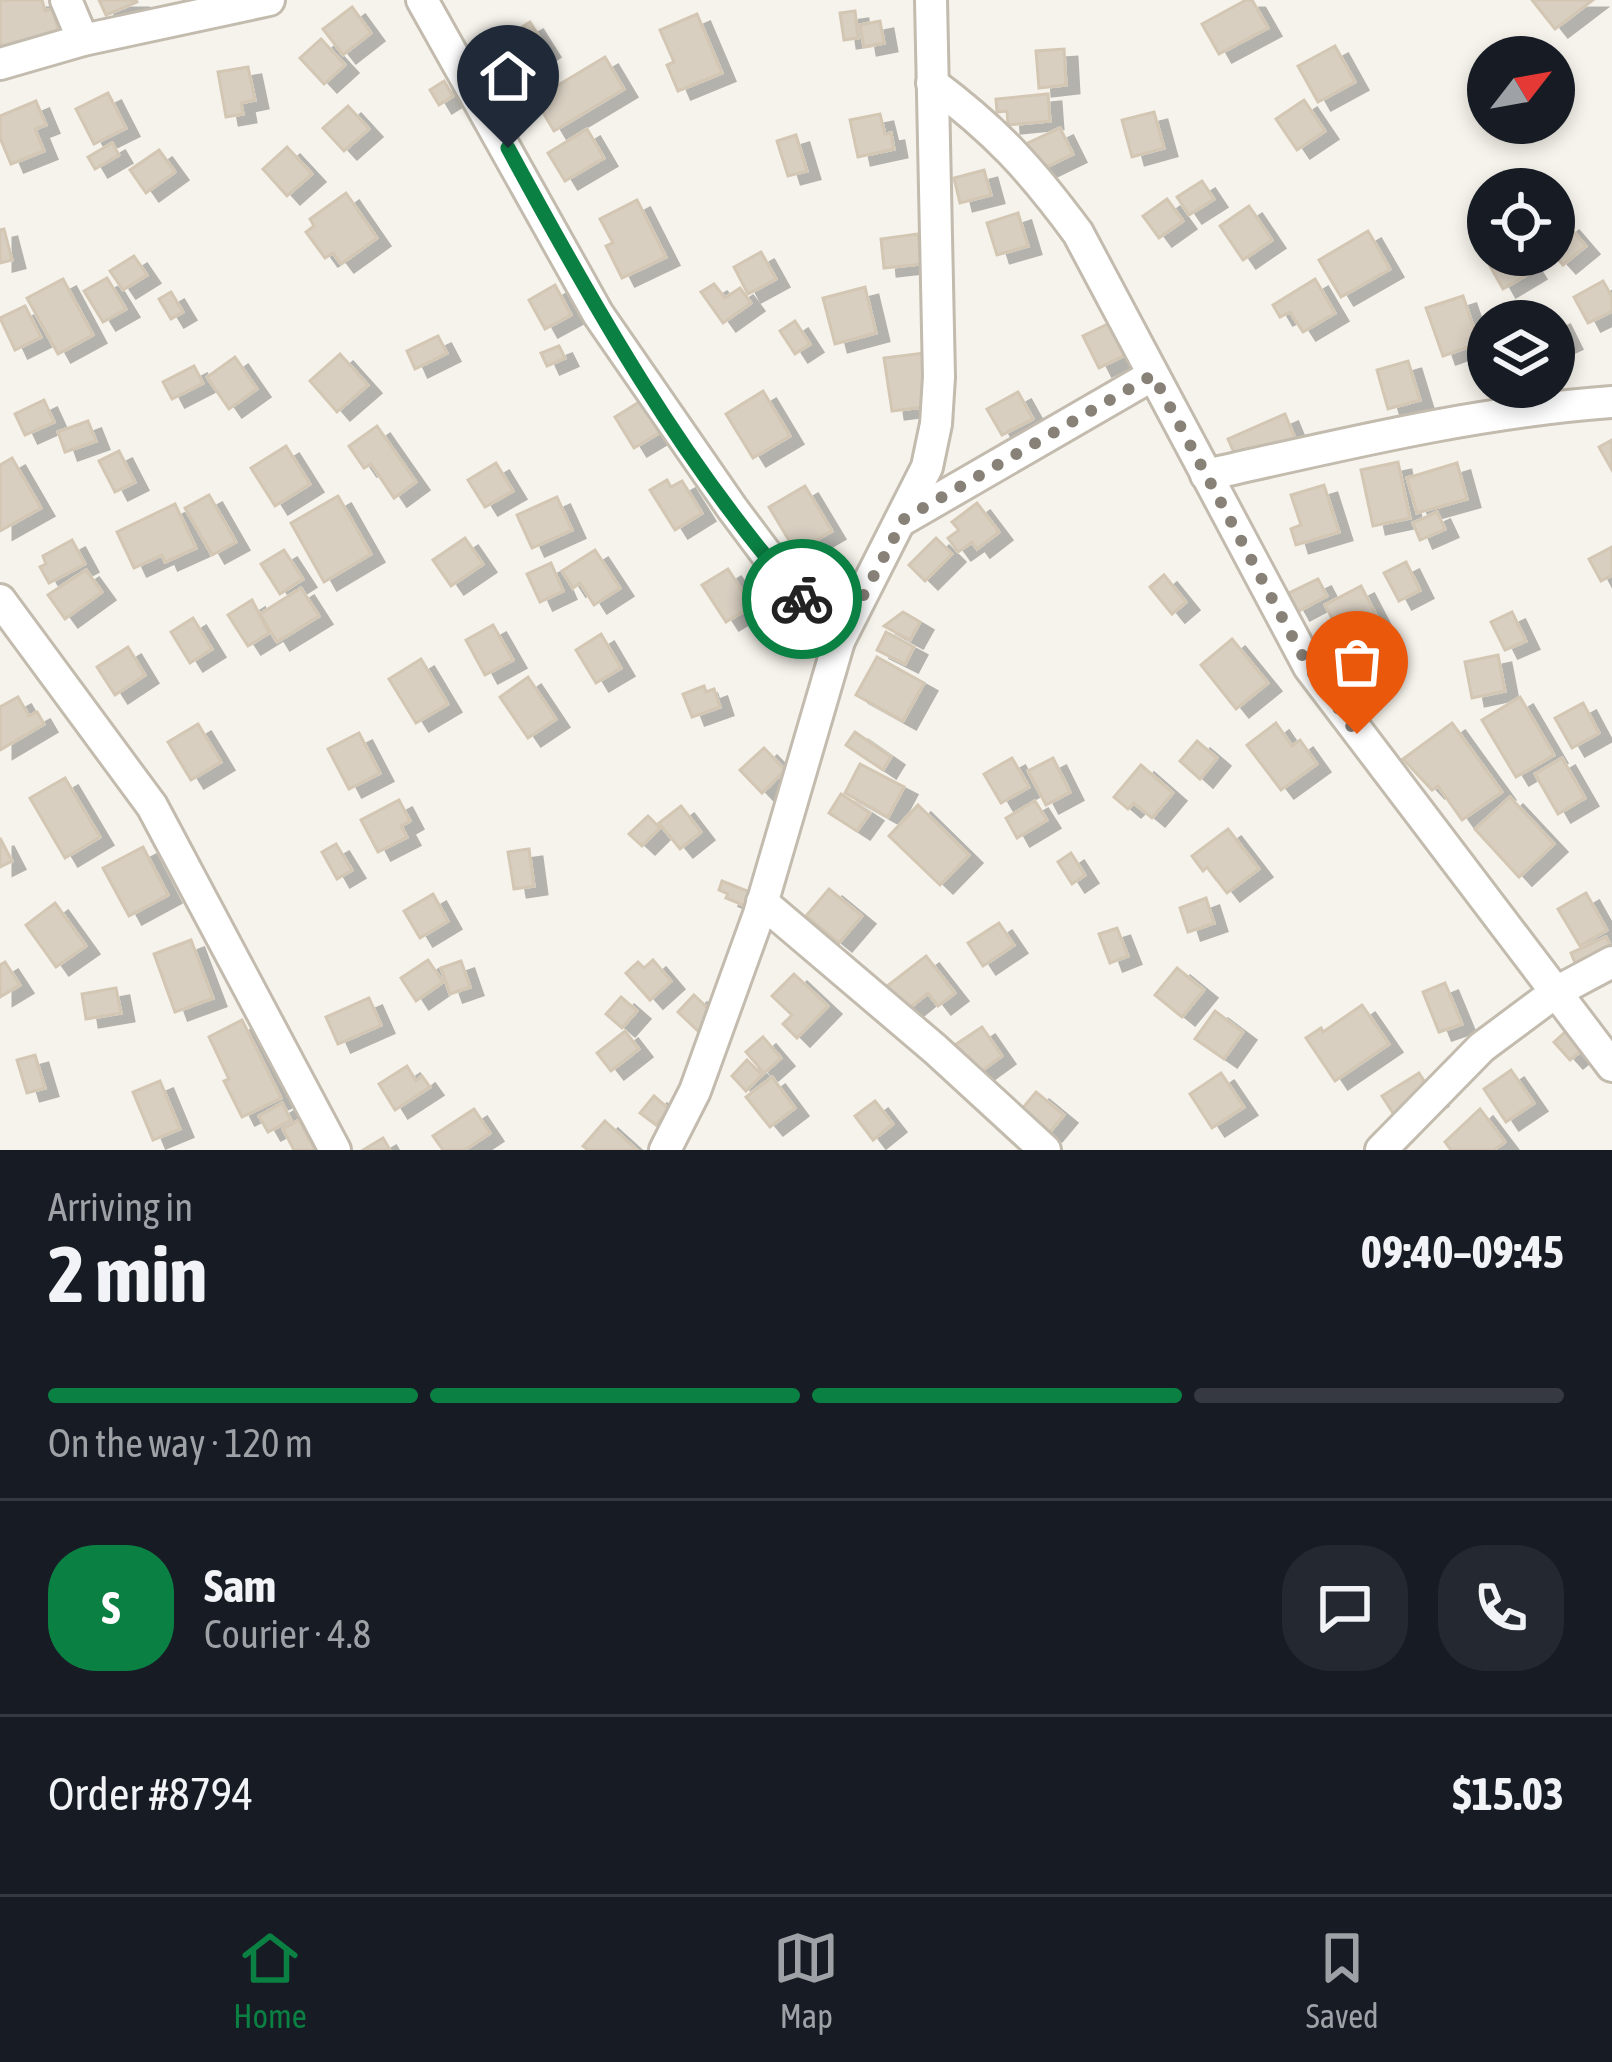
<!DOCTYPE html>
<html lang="en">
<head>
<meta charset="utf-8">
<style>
  :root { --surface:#171b24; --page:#242831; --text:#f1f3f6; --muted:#9ea1a6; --line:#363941; --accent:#0b8043 }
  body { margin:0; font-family:"Asap Condensed",sans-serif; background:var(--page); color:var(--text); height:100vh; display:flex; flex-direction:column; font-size:45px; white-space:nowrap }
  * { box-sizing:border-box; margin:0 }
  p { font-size:39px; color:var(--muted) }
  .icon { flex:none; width:66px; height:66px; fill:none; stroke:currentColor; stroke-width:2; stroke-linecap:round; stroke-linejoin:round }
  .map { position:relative; height:1150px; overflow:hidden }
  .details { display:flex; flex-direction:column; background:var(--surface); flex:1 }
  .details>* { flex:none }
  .needle { width:78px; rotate:59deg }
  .controls { position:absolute; left:1467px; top:36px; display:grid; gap:24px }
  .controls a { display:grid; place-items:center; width:108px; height:108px; border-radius:50%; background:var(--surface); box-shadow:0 6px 18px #0003; font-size:60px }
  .pin { position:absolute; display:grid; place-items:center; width:102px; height:102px; color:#fff; margin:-123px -51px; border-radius:50% 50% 50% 0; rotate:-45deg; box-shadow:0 0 12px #0007 }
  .pin .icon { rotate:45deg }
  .courier { position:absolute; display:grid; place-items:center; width:120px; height:120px; margin:-60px; border:9px solid #0b8043; border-radius:50%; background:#fff; color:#222; box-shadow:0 3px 15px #0007 }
  .headline em { font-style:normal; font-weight:700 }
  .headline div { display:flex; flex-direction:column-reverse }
  .headline { display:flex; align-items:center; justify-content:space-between; height:204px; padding:0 48px }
  h1 { font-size:78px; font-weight:700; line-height:90px }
  .bar { display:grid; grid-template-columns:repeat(4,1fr); gap:18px 12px; align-content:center; height:144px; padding:0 48px }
  .bar i { height:15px; border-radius:9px; background:var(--line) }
  .bar .on { background:var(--accent) }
  .bar p { grid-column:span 4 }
  .line { display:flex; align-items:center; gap:30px; padding:0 48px; border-top:3px solid var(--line) }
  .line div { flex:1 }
  .round { display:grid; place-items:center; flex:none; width:126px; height:126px; border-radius:48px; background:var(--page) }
  .tab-bar { display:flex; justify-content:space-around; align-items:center; height:168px; border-top:3px solid var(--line); background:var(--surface); font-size:33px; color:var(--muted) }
  .tab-bar a { display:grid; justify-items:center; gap:6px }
  .tab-bar .on { color:var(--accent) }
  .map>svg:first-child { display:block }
  .building { fill:#d8cfc1; stroke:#d3c7b4; stroke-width:3; filter:url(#shadow) }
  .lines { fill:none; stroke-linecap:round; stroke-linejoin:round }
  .minor-casing { stroke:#c2bbae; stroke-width:36 }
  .minor { stroke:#fff; stroke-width:30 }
  .done { stroke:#878178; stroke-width:12; stroke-dasharray:0 21.6 }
  .route { stroke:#0b8043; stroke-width:15 }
</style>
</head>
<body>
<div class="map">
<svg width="1612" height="1150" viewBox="0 0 1612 1150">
  <defs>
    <filter id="shadow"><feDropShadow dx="13" dy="8" stdDeviation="0" flood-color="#0004"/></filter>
  </defs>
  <rect width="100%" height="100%" fill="#f6f3ec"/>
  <!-- building -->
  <g class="building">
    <polygon points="0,0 42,0 45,11 52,9 60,35 4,54 0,41"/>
    <polygon points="99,0 136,0 137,2 106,15"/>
    <polygon points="1246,0 1252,0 1268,28 1219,54 1202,24"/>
    <polygon points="1532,0 1593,0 1555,29"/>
    <polygon points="352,7 371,33 343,55 323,29"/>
    <polygon points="855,11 858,38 844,40 840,13"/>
    <polygon points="697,14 722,73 678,91 667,65 674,62 660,30"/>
    <polygon points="880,21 884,43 864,47 860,25"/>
    <polygon points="530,22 547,49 511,72 494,44"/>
    <polygon points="321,39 345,65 324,84 300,58"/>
    <polygon points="1335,46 1355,82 1318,102 1298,66"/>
    <polygon points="1064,49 1066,85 1039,88 1036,51"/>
    <polygon points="605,57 624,89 554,131 535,99"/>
    <polygon points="248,67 255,100 241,103 243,114 226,117 218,72"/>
    <polygon points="444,81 453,96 439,105 430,90"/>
    <polygon points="108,93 126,128 94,144 76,109"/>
    <polygon points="1048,94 1050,121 1008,125 1007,111 997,112 996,99"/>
    <polygon points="1304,100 1325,131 1297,150 1276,119"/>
    <polygon points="36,101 46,125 35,129 44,151 11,164 0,138 0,116"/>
    <polygon points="348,106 369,129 344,151 323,128"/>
    <polygon points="1154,112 1164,148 1132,157 1122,120"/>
    <polygon points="880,114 885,134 891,133 894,149 858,157 850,120"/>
    <polygon points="1060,128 1073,154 1040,170 1026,144"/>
    <polygon points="587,129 604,158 565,181 548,153"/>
    <polygon points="796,135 807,171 788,176 777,141"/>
    <polygon points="112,143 119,155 95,169 88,157"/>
    <polygon points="287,147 312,174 287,196 263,169"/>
    <polygon points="159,150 175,172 146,193 130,170"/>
    <polygon points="984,170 991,195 960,203 954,178"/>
    <polygon points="1202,181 1214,199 1189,215 1177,197"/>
    <polygon points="346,193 377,238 341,264 333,253 325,258 306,232 314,226 310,219"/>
    <polygon points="1167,199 1183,221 1159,238 1143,216"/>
    <polygon points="637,200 666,257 622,278 606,246 613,243 600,219"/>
    <polygon points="1249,206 1272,240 1243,260 1220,226"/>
    <polygon points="1018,213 1028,246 997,255 987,223"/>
    <polygon points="1566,223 1586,246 1563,265 1554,255 1554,233"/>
    <polygon points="4,229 12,260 0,263 0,230"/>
    <polygon points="1368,231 1390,269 1341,297 1319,260"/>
    <polygon points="918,234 921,264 884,268 881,239"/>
    <polygon points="761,252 776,279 748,294 734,267"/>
    <polygon points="1508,255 1523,255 1533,271 1503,289 1490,266"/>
    <polygon points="134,256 147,275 123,290 110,271"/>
    <polygon points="107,278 126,309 103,322 84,291"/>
    <polygon points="63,279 93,335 58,354 27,298"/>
    <polygon points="1315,279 1335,313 1303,332 1290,312 1280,317 1273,305"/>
    <polygon points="1603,281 1612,297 1612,311 1588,323 1574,297"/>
    <polygon points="714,284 725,298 740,288 751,303 723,323 701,292"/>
    <polygon points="555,285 571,315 545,329 529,300"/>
    <polygon points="865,287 876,333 835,344 823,298"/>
    <polygon points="171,292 183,312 171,319 159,299"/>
    <polygon points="1463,296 1479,343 1443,356 1426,308"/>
    <polygon points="25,306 41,337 15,350 0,318"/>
    <polygon points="1557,317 1569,341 1554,348 1554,321 1549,321"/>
    <polygon points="795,321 810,344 795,354 780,331"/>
    <polygon points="1112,322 1127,354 1099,368 1083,336"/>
    <polygon points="438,336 447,353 415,369 407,351"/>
    <polygon points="559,346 565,358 547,366 541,353"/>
    <polygon points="1488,352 1488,385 1486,386 1474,357"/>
    <polygon points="925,353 931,406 892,411 884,358"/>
    <polygon points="340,354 368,385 337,412 310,381"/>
    <polygon points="235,357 257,389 229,409 207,377"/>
    <polygon points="1408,361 1420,400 1388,409 1377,370"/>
    <polygon points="194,366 203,383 172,399 163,382"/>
    <polygon points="763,391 790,436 753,458 726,414"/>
    <polygon points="1018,392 1033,419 1002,435 987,409"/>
    <polygon points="644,399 664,430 634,448 615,417"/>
    <polygon points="44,400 54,422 25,435 15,414"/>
    <polygon points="1285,414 1297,443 1241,468 1228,439"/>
    <polygon points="88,421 96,441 65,452 58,432"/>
    <polygon points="377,426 416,482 394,498 371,464 364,468 349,446"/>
    <polygon points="1612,440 1612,470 1599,447"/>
    <polygon points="286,446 310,484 275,506 251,468"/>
    <polygon points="119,451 135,482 115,492 99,461"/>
    <polygon points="12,458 41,508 0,531 0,465"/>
    <polygon points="1398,462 1410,518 1373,526 1361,470"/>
    <polygon points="496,463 513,491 485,507 468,480"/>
    <polygon points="1457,463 1467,499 1417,513 1407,478"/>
    <polygon points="667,480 671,487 682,481 702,513 675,530 650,490"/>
    <polygon points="1324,485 1339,532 1296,545 1291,529 1301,525 1291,495"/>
    <polygon points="805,486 832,531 796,552 769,507"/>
    <polygon points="209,495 236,542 212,555 185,508"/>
    <polygon points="338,496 371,554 324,582 291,523"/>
    <polygon points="557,497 572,530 532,548 517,515"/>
    <polygon points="977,503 999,532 977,549 972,542 958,552 948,538 959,530 952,522"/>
    <polygon points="175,504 196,548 165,562 162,555 134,568 117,532"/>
    <polygon points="1437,512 1445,529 1420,540 1413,523"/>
    <polygon points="465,538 483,564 451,586 433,560"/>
    <polygon points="936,538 952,554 925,581 909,565"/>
    <polygon points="72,540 85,564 49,583 40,567 46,564 43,556"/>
    <polygon points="1612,547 1612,575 1601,581 1589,559"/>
    <polygon points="284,550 303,579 280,594 261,564"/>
    <polygon points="595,550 620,588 594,605 580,583 573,588 562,571"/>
    <polygon points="1406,562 1420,590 1399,601 1384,573"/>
    <polygon points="551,563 563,591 540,602 527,574"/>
    <polygon points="728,569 752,606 726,622 702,585"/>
    <polygon points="86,570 102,592 65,619 48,595"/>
    <polygon points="1164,575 1186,602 1172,614 1150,587"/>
    <polygon points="1318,579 1327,596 1297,612 1287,594"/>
    <polygon points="1361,586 1383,628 1347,647 1325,605"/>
    <polygon points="782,587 792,604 769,618 758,601"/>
    <polygon points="301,588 319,616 277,642 260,614"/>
    <polygon points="252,600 269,633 248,646 228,615"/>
    <polygon points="903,612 920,622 910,640 884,626"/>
    <polygon points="1512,612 1526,641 1505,650 1491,622"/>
    <polygon points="193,618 212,649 190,663 171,632"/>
    <polygon points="493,625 513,660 485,675 466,640"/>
    <polygon points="886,632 914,647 905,664 877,650"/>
    <polygon points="601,634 621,668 596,683 576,650"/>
    <polygon points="1232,639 1268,683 1236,709 1201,665"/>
    <polygon points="128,647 145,675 115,695 97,667"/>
    <polygon points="1498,655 1505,691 1472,698 1465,662"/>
    <polygon points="877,657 924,683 903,721 856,695"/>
    <polygon points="1356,657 1367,676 1342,689 1332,670"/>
    <polygon points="421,659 448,704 416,723 389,679"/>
    <polygon points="528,677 556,719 528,738 500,697"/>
    <polygon points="704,686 706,692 714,689 720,707 692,717 683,694"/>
    <polygon points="18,697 29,716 37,712 44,724 0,750 0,707"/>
    <polygon points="1520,697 1554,755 1516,777 1482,720"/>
    <polygon points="1583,703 1599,733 1572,748 1555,718"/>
    <polygon points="1276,723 1292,746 1300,740 1317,764 1281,790 1247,745"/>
    <polygon points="1452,723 1502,792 1462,820 1438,786 1432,790 1403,759"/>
    <polygon points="198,724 221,762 191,780 168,742"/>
    <polygon points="855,732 891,757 883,770 846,745"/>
    <polygon points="359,733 380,773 349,789 328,749"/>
    <polygon points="1197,741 1217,758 1200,779 1180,761"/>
    <polygon points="764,748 785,770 762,793 740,770"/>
    <polygon points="1012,758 1029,787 1001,803 984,774"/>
    <polygon points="1053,758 1070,792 1046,805 1028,771"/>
    <polygon points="1562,758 1585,798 1558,814 1535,774"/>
    <polygon points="860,764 904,787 888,817 845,793"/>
    <polygon points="1141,765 1173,793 1152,818 1134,803 1128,809 1114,797"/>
    <polygon points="65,778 100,837 65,858 30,798"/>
    <polygon points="841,794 870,813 857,831 829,813"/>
    <polygon points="1510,797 1554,844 1519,877 1475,829"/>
    <polygon points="399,800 410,821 401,826 407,837 378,852 361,820"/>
    <polygon points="1035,801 1047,820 1017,838 1006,818"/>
    <polygon points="918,805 969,855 940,885 889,836"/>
    <polygon points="681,806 701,832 680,849 659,823"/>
    <polygon points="648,816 660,828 642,846 629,834"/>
    <polygon points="1228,829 1259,869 1227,893 1207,867 1203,871 1192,856"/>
    <polygon points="0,838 12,861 0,867"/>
    <polygon points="336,844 352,870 337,879 322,852"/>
    <polygon points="143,847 168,895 129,916 103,868"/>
    <polygon points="529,849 534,886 514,889 508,852"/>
    <polygon points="1071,853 1085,875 1072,884 1058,862"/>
    <polygon points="722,881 755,894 750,908 726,898 728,894 719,890"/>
    <polygon points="829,889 862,916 839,943 806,916"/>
    <polygon points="1586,893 1607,930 1580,946 1558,909"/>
    <polygon points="433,894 448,921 420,938 404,911"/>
    <polygon points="1206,898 1214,923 1188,932 1180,908"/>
    <polygon points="55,903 86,946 56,967 26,925"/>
    <polygon points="999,923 1014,945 983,966 968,943"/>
    <polygon points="1117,928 1128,956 1110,963 1099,934"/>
    <polygon points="1606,937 1612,949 1576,965 1571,953"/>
    <polygon points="191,940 213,998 175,1012 154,954"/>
    <polygon points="926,956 955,993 938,1006 928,993 901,1015 882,990"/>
    <polygon points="428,960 443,982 416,1001 401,978"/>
    <polygon points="653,960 671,981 650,1000 626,973 638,962 644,968"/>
    <polygon points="461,961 470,987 450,994 441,968"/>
    <polygon points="5,962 20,985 0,997 0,965"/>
    <polygon points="1177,968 1204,990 1182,1017 1155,995"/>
    <polygon points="794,974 828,1006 797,1038 783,1024 792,1015 772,996"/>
    <polygon points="1445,983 1462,1024 1439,1032 1423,992"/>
    <polygon points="116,988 121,1013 86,1019 82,994"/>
    <polygon points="694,995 717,1017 700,1033 678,1012"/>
    <polygon points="621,997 637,1011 622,1028 606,1014"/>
    <polygon points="369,998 381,1025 338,1044 326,1017"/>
    <polygon points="1362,1005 1389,1044 1335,1081 1306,1038 1321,1028 1323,1032"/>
    <polygon points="1215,1011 1243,1032 1224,1059 1195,1039"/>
    <polygon points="242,1020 281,1098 242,1117 224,1081 229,1079 209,1037"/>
    <polygon points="1572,1026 1588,1045 1570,1060 1554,1042"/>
    <polygon points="982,1027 1002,1056 976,1075 955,1045"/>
    <polygon points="625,1031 639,1049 611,1071 597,1053"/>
    <polygon points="763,1037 781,1058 764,1073 746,1052"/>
    <polygon points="35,1055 45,1088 27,1093 17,1060"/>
    <polygon points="747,1060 762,1075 746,1091 732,1076"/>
    <polygon points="407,1066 416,1081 422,1076 430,1087 395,1110 379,1084"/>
    <polygon points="1511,1070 1534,1103 1506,1122 1484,1089"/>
    <polygon points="1221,1073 1244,1107 1212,1128 1190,1094"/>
    <polygon points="1419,1073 1435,1098 1398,1121 1382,1096"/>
    <polygon points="772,1077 795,1108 770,1127 746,1097"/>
    <polygon points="160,1081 180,1129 153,1140 133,1092"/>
    <polygon points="1036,1092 1064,1115 1049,1133 1021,1110"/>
    <polygon points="654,1096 678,1117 671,1126 662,1118 656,1125 640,1113"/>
    <polygon points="875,1101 893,1124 873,1140 855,1116"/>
    <polygon points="282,1103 291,1120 268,1132 259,1116"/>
    <polygon points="474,1109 490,1133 465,1150 443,1150 433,1136"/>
    <polygon points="1480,1109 1505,1142 1494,1150 1451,1150 1445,1142"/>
    <polygon points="299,1120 315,1150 294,1150 283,1129"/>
    <polygon points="605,1121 637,1150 588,1150 583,1146"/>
    <polygon points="383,1138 390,1150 363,1150"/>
  </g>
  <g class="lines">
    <!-- minor casing -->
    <g class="minor-casing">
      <g id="minor">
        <polyline points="66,0 83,40"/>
        <polyline points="422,0 598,314 732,508 785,579 839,641"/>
        <polyline points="0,64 83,40 269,0"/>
        <path d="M932 83C996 131 1030 168 1078 233L1309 667 1612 1066"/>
        <path d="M1206 475C1341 445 1474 412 1612 402"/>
        <polyline points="904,519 1153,375"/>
        <polyline points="0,600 152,806 335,1150"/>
        <polyline points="762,902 935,1049 1045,1150"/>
        <polyline points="665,1150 695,1091 759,914 839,641 927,467 936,424 939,377 931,0"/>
        <polyline points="1381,1150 1482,1047 1556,992 1612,962"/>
      </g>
    </g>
    <!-- minor -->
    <use href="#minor" class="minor"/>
  </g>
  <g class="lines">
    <!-- done -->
    <polyline class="done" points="802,599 839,641 904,519 1153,375 1309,668 1357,734"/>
    <!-- route -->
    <path class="route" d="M508 148C593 305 683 465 802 599"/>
  </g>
</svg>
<div class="controls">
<a><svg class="needle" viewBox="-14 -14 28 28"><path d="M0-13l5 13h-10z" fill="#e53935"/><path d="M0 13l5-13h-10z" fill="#9ea1a6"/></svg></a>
<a><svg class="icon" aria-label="locate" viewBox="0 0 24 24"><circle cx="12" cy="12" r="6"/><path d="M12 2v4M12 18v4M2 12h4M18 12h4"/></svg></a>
<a><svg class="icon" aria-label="layers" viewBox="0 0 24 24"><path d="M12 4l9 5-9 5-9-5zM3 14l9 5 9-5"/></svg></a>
</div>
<div class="pin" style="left:1357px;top:734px;background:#ea580c"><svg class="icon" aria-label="bag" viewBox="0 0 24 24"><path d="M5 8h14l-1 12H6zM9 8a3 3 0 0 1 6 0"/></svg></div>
<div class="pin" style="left:508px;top:148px;background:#1f2937"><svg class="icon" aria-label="home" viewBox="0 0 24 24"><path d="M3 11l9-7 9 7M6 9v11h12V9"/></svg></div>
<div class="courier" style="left:802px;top:599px"><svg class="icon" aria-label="bike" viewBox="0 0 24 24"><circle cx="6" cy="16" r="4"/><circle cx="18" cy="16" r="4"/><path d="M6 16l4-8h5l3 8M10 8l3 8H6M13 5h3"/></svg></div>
</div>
<section class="details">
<div class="headline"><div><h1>2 min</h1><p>Arriving in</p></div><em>09:40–09:45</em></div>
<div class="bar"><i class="on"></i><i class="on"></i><i class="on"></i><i></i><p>On the way · 120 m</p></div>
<div class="line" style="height:216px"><b class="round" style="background:var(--accent);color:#fff">S</b><div><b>Sam</b><p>Courier · 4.8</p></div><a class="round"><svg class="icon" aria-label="chat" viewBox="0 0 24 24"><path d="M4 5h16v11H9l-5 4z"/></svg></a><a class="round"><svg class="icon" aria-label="phone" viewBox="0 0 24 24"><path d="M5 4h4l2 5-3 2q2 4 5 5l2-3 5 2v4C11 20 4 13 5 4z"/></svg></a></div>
<div class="line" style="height:156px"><div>Order #8794</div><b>$15.03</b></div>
</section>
<nav class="tab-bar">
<a class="on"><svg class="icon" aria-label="home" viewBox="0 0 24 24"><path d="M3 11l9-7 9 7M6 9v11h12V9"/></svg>Home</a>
<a><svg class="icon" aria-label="map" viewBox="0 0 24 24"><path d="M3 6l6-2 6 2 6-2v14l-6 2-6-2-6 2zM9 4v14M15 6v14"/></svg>Map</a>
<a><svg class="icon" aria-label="saved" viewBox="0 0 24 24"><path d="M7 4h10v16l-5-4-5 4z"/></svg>Saved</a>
</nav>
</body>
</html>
